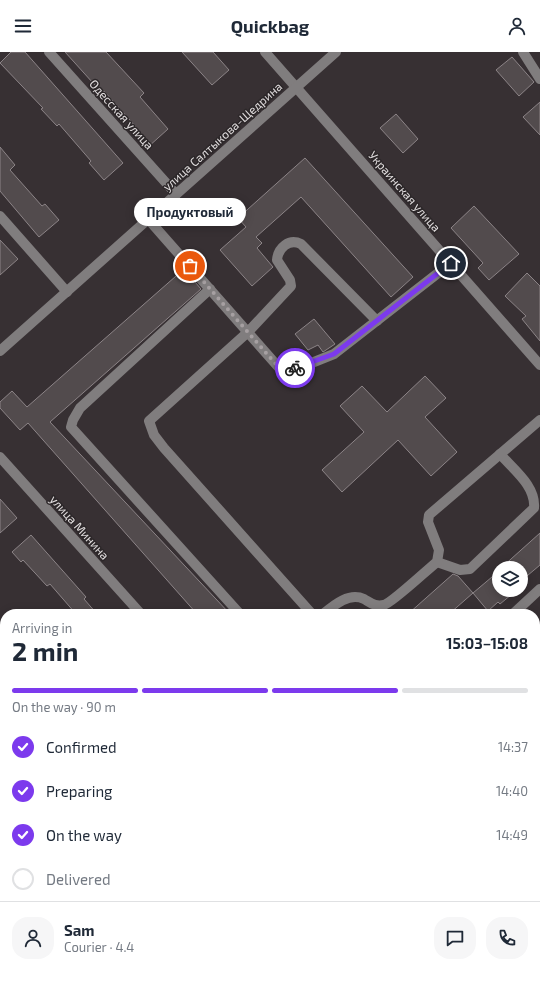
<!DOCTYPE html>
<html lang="en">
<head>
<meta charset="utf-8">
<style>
  :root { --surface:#fff; --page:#f6f6f7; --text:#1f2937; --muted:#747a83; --line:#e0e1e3; --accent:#7c3aed }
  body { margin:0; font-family:"Exo 2",sans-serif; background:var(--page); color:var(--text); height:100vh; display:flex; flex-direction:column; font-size:15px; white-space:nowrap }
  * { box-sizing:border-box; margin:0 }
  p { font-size:13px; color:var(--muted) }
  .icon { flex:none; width:22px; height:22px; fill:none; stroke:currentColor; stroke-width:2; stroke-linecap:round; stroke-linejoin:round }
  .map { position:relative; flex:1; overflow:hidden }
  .drawer { position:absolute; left:0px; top:557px; width:540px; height:372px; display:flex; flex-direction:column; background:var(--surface); border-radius:16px 16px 0 0; box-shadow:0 2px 10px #0003 }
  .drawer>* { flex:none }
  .tools { position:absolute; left:492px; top:509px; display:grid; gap:8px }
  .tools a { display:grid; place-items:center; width:36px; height:36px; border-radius:50%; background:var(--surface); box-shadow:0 2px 10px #0003; font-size:20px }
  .pin { position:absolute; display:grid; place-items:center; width:34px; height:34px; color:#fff; margin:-17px; border:2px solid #fff; border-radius:50%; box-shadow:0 1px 4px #0007 }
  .courier { position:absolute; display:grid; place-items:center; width:40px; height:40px; margin:-20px; border:3px solid #7c3aed; border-radius:50%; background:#fff; color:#222; box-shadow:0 1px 5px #0007 }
  .bubble { position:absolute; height:28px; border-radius:14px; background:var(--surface); box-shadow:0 2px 10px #0003; font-size:13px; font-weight:700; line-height:28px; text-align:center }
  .overview em { font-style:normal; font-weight:700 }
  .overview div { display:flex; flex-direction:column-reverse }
  .overview { display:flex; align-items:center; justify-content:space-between; height:68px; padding:0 12px }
  h1 { font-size:26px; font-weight:700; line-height:30px }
  .bar { display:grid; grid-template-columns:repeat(4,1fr); gap:6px 4px; align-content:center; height:48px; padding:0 12px }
  .bar i { height:5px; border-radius:3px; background:var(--line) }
  .bar .selected { background:var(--accent) }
  .bar p { grid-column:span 4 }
  .line { display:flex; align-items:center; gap:10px; padding:0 12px; border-top:1px solid var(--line) }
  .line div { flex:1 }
  .round { display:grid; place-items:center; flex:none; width:42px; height:42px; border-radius:16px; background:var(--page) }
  ol { padding:0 12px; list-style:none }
  li { display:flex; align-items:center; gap:12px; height:44px }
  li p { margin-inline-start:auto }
  li .icon { padding:4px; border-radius:50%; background:var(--accent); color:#fff; stroke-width:4 }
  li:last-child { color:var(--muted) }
  li i { width:22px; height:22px; border:2px solid var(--line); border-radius:50% }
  header { display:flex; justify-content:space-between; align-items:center; height:52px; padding:0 12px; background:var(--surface); font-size:18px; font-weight:700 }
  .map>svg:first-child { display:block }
  .building { fill:#524b4d; stroke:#8c8487 }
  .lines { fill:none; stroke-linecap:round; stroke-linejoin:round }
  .minor { stroke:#807d7e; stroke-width:10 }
  .done { stroke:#a6a0a2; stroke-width:4; stroke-dasharray:0 7.2 }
  .route { stroke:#7c3aed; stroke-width:5 }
  .labels { text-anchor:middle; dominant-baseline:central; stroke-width:3; stroke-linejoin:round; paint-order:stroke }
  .street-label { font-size:12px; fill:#e1ddde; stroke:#2c2729 }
</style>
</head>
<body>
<header><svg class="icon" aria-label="menu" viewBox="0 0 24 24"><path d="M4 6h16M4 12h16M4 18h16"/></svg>Quickbag<svg class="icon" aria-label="person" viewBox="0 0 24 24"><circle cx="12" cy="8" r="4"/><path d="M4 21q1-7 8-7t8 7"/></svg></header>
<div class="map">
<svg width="540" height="929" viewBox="0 0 540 929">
  <rect width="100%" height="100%" fill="#373033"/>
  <!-- building -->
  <g class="building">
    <polygon points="11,0 25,0 123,111 104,128 89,111 91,109 59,72 57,74 41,57 43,56 0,11"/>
    <polygon points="65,0 106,0 144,41 140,45 168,77 148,95 133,78 136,75 104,39 102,41"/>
    <polygon points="182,0 213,0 229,18 212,33"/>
    <polygon points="512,5 534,30 519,44 496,18"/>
    <polygon points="540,50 540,83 523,65"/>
    <polygon points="396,62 418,87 403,101 380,76"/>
    <polygon points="0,95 15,113 10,118 42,154 45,152 59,168 39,185 0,139"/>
    <polygon points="305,106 413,225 391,245 301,145 256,185 262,191 257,196 273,215 252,234 220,198 246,175 238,166"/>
    <polygon points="474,154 519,202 489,228 478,216 483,211 451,176"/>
    <polygon points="0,188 18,207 0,223"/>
    <polygon points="184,217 201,237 50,370 230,562 197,562 28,371 20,378 0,356 0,350 12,339 27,355"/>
    <polygon points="527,221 540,234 540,289 522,267 526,264 505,244"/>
    <polygon points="314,267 335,292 323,300 318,293 308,298 295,282"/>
    <polygon points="425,324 446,346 425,365 457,400 431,424 398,388 342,440 322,418 364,380 340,354 362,334 387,360"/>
    <polygon points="0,447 17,466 0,481"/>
    <polygon points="540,481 540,513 521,529 521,516 501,516"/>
    <polygon points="31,483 86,545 84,547 97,562 76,562 50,532 47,534 23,508 21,510 12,500"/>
    <polygon points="499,519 499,538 517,538 500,552 498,550 488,559 473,541"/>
    <polygon points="453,522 458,524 473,541 449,562 408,562"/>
  </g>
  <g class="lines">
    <!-- minor -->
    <g class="minor">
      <polyline points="49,0 176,142"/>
      <polyline points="265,0 540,313"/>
      <polyline points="523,0 540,27"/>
      <polyline points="0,164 67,240"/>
      <polyline points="148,167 281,318 299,316 334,302 451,211"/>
      <polyline points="210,237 80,356 73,368 71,375 240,562"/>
      <polyline points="0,299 336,0"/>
      <polyline points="0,405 141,562"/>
      <path d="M437 510 460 518 470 517 534 456C536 434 514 418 500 402"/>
      <path d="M312 562 164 396 154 383 149 369 248 280 291 234 290 228 277 208C278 196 289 186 301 192L377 269"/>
      <path d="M323 562C334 553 349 540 364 547 371 551 375 555 384 553 392 551 428 517 437 510L439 498 428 470 429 463 540 368"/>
      <polyline points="513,562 540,537"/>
      <polyline points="0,666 5,671"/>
      <polyline points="0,737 5,732"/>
      <polyline points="0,789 5,794"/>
      <polyline points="469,924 474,929"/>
      <polyline points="0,927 5,922"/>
      <polyline points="103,929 109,924"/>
    </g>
  </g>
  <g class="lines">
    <!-- done -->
    <polyline class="done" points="190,214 281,318 295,316"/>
    <!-- route -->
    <polyline class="route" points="295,316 334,302 451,211"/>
  </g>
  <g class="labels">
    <!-- street labels -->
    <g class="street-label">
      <text transform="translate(122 62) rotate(48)">Одесская улица</text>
      <text transform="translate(222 84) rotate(-42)">улица Салтыкова-Щедрина</text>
      <text transform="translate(405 139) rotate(49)">Украинская улица</text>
      <text transform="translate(80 475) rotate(48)">улица Минина</text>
    </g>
  </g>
</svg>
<div class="tools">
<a><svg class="icon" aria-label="layers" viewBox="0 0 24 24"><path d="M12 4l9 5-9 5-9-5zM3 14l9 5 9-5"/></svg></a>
</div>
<div class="pin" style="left:190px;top:214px;background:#ea580c"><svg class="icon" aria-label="bag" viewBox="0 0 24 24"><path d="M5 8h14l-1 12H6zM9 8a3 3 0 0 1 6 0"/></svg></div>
<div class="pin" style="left:451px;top:211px;background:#1f2937"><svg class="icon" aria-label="home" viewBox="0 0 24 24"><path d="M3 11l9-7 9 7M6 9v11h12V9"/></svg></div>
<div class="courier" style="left:295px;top:316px"><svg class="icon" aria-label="bike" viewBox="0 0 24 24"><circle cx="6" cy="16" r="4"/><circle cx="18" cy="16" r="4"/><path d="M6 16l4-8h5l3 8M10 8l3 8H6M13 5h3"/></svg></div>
<div class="bubble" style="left:134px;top:146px;width:112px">Продуктовый</div>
<section class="drawer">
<div class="overview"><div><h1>2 min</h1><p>Arriving in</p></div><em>15:03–15:08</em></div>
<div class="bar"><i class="selected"></i><i class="selected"></i><i class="selected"></i><i></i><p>On the way · 90 m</p></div>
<ol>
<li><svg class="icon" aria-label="check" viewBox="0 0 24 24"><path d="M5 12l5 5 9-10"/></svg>Confirmed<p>14:37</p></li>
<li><svg class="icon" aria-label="check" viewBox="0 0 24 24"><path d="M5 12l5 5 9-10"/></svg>Preparing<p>14:40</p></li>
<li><svg class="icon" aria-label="check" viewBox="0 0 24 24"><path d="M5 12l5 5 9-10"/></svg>On the way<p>14:49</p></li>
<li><i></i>Delivered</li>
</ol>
<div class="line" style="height:72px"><a class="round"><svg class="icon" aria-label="person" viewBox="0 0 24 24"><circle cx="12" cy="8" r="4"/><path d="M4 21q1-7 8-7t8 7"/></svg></a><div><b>Sam</b><p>Courier · 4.4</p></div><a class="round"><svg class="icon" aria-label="chat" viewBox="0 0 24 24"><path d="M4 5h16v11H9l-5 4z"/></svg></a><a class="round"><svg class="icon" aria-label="phone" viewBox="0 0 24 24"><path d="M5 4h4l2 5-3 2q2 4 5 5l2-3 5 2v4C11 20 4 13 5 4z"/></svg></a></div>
</section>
</div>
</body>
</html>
